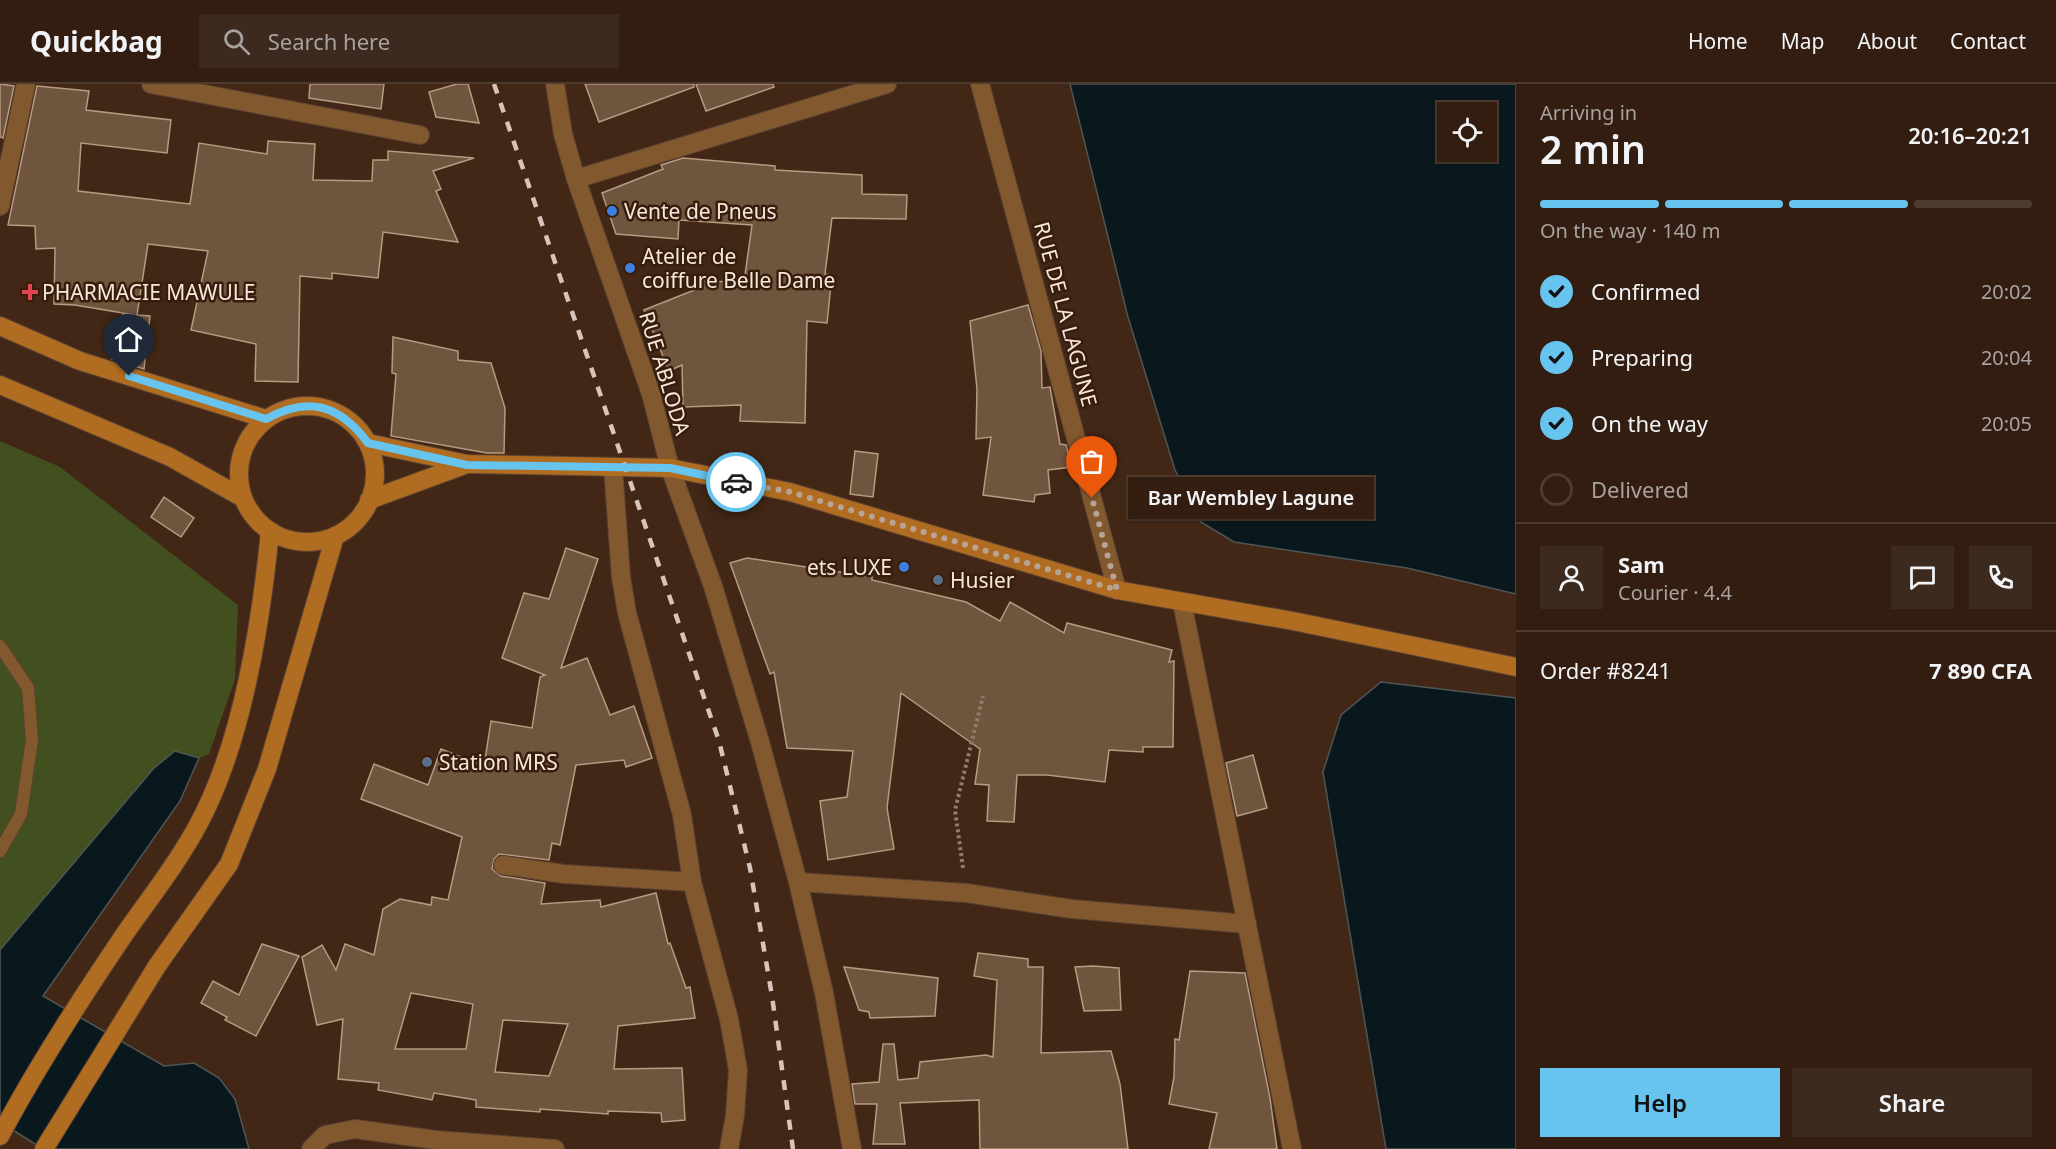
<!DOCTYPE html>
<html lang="en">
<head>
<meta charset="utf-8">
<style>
  :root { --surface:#321d10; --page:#3d2a1e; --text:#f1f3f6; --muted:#a8a29f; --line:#4d3b30; --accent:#66c4ef }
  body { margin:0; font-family:"Noto Sans",sans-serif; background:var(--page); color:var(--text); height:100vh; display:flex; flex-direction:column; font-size:22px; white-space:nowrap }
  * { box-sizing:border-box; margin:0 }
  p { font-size:20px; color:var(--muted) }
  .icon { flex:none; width:33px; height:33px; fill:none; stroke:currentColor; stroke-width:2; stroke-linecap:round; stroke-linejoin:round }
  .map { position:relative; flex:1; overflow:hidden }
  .details { display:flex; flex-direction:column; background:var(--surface); width:540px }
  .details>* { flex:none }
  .fabs { position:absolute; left:1437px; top:18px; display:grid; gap:12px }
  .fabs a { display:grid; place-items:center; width:60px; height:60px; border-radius:0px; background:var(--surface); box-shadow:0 2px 4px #0004,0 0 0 2px var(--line); font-size:30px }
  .pin { position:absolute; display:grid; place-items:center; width:51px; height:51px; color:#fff; margin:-62px -26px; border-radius:50% 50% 50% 0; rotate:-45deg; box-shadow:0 0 6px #0007 }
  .pin .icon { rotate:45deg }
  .courier { position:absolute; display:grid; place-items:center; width:60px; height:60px; margin:-30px; border:4px solid #66c4ef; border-radius:50%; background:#fff; color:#222; box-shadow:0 2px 8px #0007 }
  .bubble { position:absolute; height:42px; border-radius:0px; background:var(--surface); box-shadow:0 2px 4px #0004,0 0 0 2px var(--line); font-size:20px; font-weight:600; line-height:42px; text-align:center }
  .overview em { font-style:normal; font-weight:600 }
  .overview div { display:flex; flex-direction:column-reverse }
  .overview { display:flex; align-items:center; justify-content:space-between; height:102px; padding:0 24px }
  h1 { font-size:39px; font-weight:600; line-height:45px }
  .bar { display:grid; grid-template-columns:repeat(4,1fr); gap:9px 6px; align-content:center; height:72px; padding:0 24px }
  .bar i { height:8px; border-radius:4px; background:var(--line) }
  .bar .selected { background:var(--accent) }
  .bar p { grid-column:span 4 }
  .line { display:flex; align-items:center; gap:15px; padding:0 24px; border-top:2px solid var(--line) }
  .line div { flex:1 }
  .round { display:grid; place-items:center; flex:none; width:63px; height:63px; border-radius:0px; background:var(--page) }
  ol { padding:0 24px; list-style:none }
  li { display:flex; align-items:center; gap:18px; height:66px }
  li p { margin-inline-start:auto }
  li .icon { padding:6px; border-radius:50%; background:var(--accent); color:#111; stroke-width:4 }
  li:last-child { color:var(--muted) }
  li i { width:33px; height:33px; border:3px solid var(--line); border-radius:50% }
  .cta { display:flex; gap:12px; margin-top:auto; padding:12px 24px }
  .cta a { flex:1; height:69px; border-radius:0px; background:var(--accent); color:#111; font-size:24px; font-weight:600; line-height:69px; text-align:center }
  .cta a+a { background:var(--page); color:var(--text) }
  header { display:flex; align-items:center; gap:36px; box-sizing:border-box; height:84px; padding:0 30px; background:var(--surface); border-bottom:2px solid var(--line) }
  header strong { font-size:28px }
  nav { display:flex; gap:33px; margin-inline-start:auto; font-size:21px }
  .search { width:420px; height:54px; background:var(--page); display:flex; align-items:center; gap:15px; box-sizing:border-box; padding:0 21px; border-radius:0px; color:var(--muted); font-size:22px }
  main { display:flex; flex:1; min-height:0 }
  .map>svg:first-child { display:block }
  .green { fill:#41501e }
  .water { fill:#08181c; stroke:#505656; stroke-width:1.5; fill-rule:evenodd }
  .building { fill:#6f553e; stroke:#b69a81; stroke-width:1.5; fill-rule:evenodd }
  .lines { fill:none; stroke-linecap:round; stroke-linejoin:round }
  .lane-casing { stroke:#5b4232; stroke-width:14 }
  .street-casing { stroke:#5b4232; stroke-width:20 }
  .secondary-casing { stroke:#5b4232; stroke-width:20 }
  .path { stroke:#927b6d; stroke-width:4; stroke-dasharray:3 3; stroke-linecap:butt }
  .lane { stroke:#82582e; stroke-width:12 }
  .street { stroke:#82582e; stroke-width:18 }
  .secondary { stroke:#b06d21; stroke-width:18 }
  .rail { stroke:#d8c4b9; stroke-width:4.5; stroke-dasharray:10 10; stroke-linecap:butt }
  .done { stroke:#b8a397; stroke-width:6; stroke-dasharray:0 10.8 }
  .route { stroke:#66c4ef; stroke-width:8 }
  .shop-dot { fill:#3f7fe0; stroke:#371e0c; stroke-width:2 }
  .health-dot { fill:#e0444e; stroke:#371e0c; stroke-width:2 }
  .service-dot { fill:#5c6f8a; stroke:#371e0c; stroke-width:2 }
  .labels { text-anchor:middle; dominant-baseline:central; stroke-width:5; stroke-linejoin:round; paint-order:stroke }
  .poi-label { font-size:21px; fill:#f8e6dc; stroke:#371e0c; text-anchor:start }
  .street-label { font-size:21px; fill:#f8e6dc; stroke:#371e0c }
</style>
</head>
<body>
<header>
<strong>Quickbag</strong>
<div class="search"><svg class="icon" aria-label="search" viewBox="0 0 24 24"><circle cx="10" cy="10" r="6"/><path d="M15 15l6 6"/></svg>Search here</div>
<nav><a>Home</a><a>Map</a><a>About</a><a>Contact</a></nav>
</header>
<main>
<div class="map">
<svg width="1516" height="1065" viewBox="0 0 1516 1065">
  <rect width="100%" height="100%" fill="#422716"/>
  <!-- green -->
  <polygon class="green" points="0,357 60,383 238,521 235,595 209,670 199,674 175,667 154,684 0,866"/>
  <!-- water -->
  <g class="water">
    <path d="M1070 0H1516V510L1407 484 1234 458 1201 438 1175 386 1128 233ZM1486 28V68H1448V28Z"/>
    <polygon points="1381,598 1516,614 1516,1065 1386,1065 1323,688 1341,631"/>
    <polygon points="175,667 199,674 180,717 43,912 164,982 194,979 219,994 235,1015 249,1065 43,1065 0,1038 0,866 154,684"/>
  </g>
  <!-- building -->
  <g class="building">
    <polygon points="0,0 14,2 3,54 0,53"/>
    <polygon points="310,0 384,0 381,25 309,14"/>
    <polygon points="457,0 468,0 479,39 436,33 429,8"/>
    <polygon points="585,0 694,0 694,3 599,38"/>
    <polygon points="696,0 773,0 774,3 706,27"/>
    <polygon points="37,2 89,7 86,26 171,36 167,69 81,59 78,107 190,120 199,59 267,70 268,57 315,60 313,96 372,97 373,76 388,76 388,67 474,74 433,87 441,105 436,107 458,158 383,148 378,194 332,189 332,195 300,192 298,298 255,297 256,260 191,246 208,167 148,160 137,231 150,232 144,285 112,275 123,229 135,231 75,221 54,220 55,164 36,165 35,142 8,141"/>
    <polygon points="683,74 775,82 775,86 862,91 862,110 907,111 906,135 832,134 825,190 832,191 827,239 807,237 805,339 740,337 741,321 683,323 682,281 669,287 644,226 697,205 697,197 744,198 752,141 679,136 678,155 616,150 602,109 663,85 661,81"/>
    <polygon points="1028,221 1041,267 1042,304 1050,303 1060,360 1066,361 1072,383 1048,386 1050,409 1035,411 1034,418 983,411 991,353 976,355 977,305 970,237"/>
    <polygon points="393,253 458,267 458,276 491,279 505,324 504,369 487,369 391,352 396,290 392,289"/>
    <polygon points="855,367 878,370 873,413 850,410"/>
    <polygon points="164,413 194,434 181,453 151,433"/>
    <path d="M566 464 598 475 561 584 587 574 610 631 634 622 652 674 626 683 624 676 576 681 560 761 552 759 549 776 499 770 494 775 492 785 501 792 545 799 541 820 600 816 601 823 656 809 668 860 670 859 686 904 690 903 695 934 618 942 614 985 682 984 685 1036 662 1038 661 1029 608 1027V1030L540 1025V1028L476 1023V1016L434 1009 432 1016 378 1006 379 999 338 995 343 935 317 941 302 873 322 861 336 886 345 860 374 871 383 825 400 815 431 821 432 813 448 816 462 753 361 715 374 680 428 701 441 665 484 682 491 637 532 644 540 593 545 591 502 574 524 509 549 515ZM411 909 473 920 466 965H395ZM503 936 568 940 549 992 495 988Z"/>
    <polygon points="747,474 872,493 872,496 966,518 1000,537 1010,518 1064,549 1067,539 1172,566 1169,578 1174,577 1173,663 1143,663 1143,668 1109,666 1105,698 1047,691 1017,691 1014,738 987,737 989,701 975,700 980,665 901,609 887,724 894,765 828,776 820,717 847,713 853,667 787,664 774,588 770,590 730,479"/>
    <polygon points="1253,671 1267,724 1237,732 1226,679"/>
    <polygon points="262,860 299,872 256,952 225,936 227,933 201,919 213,897 239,911"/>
    <polygon points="978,869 1028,875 1028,883 1043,883 1041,969 1111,967 1120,1000 1128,1065 980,1065 979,1016 900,1019 905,1060 873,1060 877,1020 855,1020 852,1000 879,998 883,960 894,960 898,996 918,994 920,978 986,971 993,973 997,896 974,892"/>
    <polygon points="1093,882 1119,884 1121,926 1084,927 1075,883"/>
    <polygon points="844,883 938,894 935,932 870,934 869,928 859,926"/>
    <polygon points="1190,887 1245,889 1270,1014 1277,1065 1209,1065 1217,1029 1169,1020 1174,993 1175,955 1179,956"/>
  </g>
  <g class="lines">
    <!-- lane casing -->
    <g class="lane-casing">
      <polyline id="lane" points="0,562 28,604 32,656 21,730 0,767"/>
    </g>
    <!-- street casing -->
    <g class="street-casing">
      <g id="street">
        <polyline points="151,0 420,51"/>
        <polyline points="555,0 563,50 576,95 651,310 670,384 713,502 760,658 798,798 824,909 852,1065"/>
        <polyline points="980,0 1117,506"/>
        <polyline points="576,95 887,0"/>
        <polyline points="0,122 26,0"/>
        <polyline points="613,383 621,493 627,529 682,731 692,798 729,935 738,986 735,1031 729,1065"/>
        <polyline points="1182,518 1292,1065"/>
        <polyline points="503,781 564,790 692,798"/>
        <polyline points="798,798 966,809 1072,825 1247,840"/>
        <polyline points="311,1065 325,1051 355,1045 436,1056 555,1065"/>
      </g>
    </g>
    <!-- secondary casing -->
    <g class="secondary-casing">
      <g id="secondary">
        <polyline points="0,242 80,277 266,335"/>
        <polyline points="0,301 170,373 243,414"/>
        <circle cx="307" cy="390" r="68"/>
        <polyline points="368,359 467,380 670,384 790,408 1117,506 1293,537 1516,583"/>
        <polyline points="369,416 467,380"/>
        <path d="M0 1052C37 982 80 916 124 851 149 815 177 780 198 741 242 660 261 539 270 447"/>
        <polyline points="44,1065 157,882 229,780 267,685 335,452"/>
      </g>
    </g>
    <!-- path -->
    <polyline class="path" points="963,784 955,726 983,612"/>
    <!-- lane -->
    <use href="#lane" class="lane"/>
    <!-- street -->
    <use href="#street" class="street"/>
    <!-- secondary -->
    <use href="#secondary" class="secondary"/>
    <!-- rail -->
    <polyline class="rail" points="494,0 719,657 750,784 772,912 793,1065"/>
  </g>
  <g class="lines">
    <!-- done -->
    <polyline class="done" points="736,398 790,408 1117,506 1092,414"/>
    <!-- route -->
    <path class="route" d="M129 292 266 335C308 312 339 320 368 359L467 381 670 384 736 398"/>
  </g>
  <!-- markers -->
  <g class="shop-dot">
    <circle cx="612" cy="127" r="6"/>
    <circle cx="630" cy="184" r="6"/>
    <circle cx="904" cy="483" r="6"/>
  </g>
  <path class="health-dot" d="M27 199h6v6h6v6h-6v6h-6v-6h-6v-6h6z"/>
  <g class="service-dot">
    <circle cx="938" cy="496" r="6"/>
    <circle cx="427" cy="678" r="6"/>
  </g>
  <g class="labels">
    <!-- poi labels -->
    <g class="poi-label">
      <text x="624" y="127">Vente de Pneus</text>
      <text x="642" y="172">Atelier de<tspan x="642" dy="24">coiffure Belle Dame</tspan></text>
      <text x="42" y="208">PHARMACIE MAWULE</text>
      <text x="892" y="483" text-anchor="end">ets LUXE</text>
      <text x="950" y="496">Husier</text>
      <text x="439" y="678">Station MRS</text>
    </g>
    <!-- street labels -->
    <g class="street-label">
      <text transform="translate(1066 230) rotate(75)">RUE DE LA LAGUNE</text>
      <text transform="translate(665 289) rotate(73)">RUE ABLODA</text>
    </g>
  </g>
</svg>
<div class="fabs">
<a><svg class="icon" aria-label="locate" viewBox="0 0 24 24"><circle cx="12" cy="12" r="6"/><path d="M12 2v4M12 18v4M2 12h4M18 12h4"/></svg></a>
</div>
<div class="pin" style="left:1092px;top:414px;background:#ea580c"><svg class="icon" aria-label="bag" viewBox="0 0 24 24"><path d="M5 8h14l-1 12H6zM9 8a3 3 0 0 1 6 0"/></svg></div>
<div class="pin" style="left:129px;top:292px;background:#1f2937"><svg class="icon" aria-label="home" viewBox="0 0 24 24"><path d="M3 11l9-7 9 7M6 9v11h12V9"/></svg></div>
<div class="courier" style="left:736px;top:398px"><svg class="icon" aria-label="car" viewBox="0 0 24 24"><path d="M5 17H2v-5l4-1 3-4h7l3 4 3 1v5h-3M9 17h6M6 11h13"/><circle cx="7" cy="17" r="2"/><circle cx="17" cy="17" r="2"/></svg></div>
<div class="bubble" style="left:1128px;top:393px;width:246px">Bar Wembley Lagune</div>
</div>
<section class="details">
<div class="overview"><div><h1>2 min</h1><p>Arriving in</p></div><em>20:16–20:21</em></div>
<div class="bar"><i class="selected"></i><i class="selected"></i><i class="selected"></i><i></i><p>On the way · 140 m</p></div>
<ol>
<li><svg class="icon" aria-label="check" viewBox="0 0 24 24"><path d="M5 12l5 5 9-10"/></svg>Confirmed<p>20:02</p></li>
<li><svg class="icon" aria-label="check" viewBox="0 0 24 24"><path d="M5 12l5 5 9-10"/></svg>Preparing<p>20:04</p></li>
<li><svg class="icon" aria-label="check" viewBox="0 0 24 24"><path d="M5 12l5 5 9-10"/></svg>On the way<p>20:05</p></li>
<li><i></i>Delivered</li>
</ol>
<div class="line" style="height:108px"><a class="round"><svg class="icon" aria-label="person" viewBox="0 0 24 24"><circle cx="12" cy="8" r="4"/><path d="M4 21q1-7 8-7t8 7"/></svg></a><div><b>Sam</b><p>Courier · 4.4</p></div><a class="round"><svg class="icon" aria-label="chat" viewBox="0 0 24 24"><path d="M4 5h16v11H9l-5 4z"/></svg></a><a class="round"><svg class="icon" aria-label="phone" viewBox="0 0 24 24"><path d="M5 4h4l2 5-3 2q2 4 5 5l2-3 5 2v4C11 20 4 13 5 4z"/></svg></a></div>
<div class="line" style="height:78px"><div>Order #8241</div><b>7 890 CFA</b></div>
<div class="cta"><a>Help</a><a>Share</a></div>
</section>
</main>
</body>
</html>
